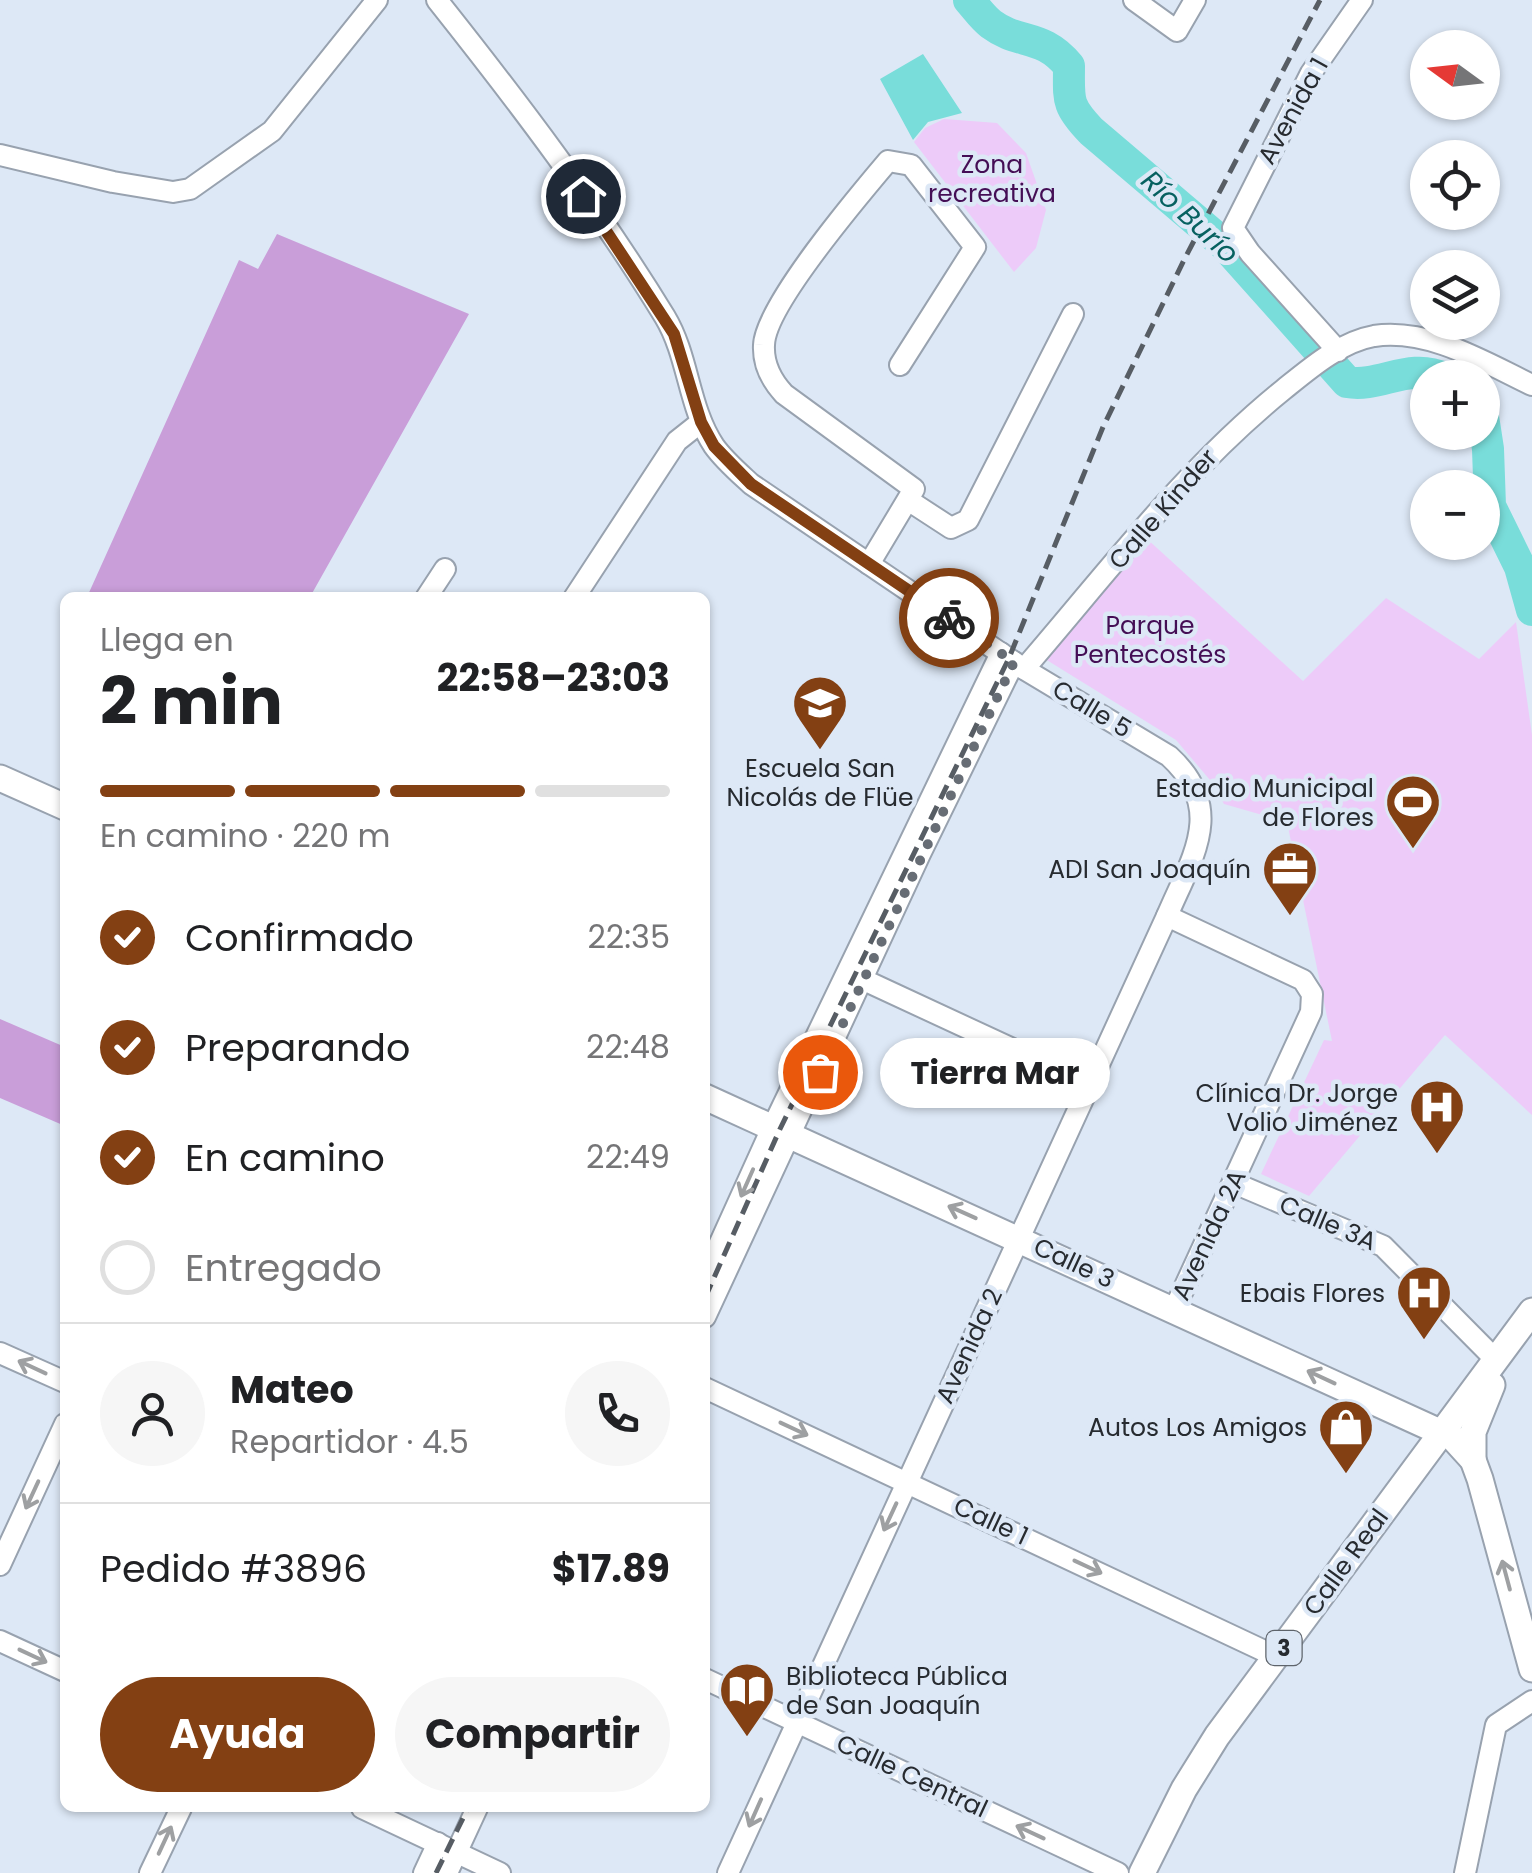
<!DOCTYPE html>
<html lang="es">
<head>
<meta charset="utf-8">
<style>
  :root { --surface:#fff; --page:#f6f6f6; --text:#202124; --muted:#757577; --line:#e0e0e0; --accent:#834013 }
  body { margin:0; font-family:Poppins,sans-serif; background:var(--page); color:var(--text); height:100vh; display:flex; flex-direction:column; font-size:38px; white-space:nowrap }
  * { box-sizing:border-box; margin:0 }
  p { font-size:32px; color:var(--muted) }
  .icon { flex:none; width:55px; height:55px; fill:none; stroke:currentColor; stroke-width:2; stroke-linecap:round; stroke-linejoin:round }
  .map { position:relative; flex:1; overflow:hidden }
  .panel { position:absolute; left:60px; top:592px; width:650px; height:1220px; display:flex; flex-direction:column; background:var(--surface); border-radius:15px; box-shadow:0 2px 8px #0004 }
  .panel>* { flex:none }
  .needle { width:65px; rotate:285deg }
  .tools { position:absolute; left:1410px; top:30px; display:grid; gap:20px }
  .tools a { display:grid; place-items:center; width:90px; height:90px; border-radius:50%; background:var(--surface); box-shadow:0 2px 8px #0004; font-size:50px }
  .pin { position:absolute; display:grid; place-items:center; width:85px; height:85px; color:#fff; margin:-42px; border:5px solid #fff; border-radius:50%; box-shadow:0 2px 10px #0007 }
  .courier { position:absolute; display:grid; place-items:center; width:100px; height:100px; margin:-50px; border:8px solid #834013; border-radius:50%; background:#fff; color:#222; box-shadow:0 2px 12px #0007 }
  .bubble { position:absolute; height:70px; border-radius:35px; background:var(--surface); box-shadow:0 2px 8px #0004; font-size:32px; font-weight:700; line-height:70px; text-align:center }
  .overview em { font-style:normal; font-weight:700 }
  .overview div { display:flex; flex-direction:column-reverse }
  .overview { display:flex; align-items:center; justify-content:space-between; height:170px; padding:0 40px }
  h1 { font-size:65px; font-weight:700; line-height:75px }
  .bar { display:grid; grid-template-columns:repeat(4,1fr); gap:15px 10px; align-content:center; height:120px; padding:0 40px }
  .bar i { height:12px; border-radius:8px; background:var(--line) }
  .bar .selected { background:var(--accent) }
  .bar p { grid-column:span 4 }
  .line { display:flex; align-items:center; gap:25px; padding:0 40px; border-top:2px solid var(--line) }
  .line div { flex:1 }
  .round { display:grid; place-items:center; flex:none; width:105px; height:105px; border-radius:52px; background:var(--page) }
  ol { padding:0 40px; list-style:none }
  li { display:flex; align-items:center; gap:30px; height:110px }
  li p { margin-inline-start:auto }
  li .icon { padding:10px; border-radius:50%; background:var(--accent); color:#fff; stroke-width:4 }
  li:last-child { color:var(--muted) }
  li i { width:55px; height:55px; border:5px solid var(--line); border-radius:50% }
  .primary-button { display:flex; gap:20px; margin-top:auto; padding:20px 40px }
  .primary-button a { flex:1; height:115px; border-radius:60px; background:var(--accent); color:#fff; font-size:40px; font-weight:700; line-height:115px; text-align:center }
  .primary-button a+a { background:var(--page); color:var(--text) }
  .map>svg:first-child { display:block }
  .green { fill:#edcbf9 }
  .forest { fill:#c99ed9 }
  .water { fill:#79ddda }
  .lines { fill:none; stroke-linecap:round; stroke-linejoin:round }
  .river { stroke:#79ddda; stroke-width:32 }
  .minor-casing { stroke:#98a2af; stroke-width:24 }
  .major-casing { stroke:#98a2af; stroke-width:29 }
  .minor { stroke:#fff; stroke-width:20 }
  .major { stroke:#fff; stroke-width:25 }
  .rail { stroke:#575d64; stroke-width:5; stroke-dasharray:15 8; stroke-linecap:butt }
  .oneway { stroke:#9ea0a2 }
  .done { stroke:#676d75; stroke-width:10; stroke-dasharray:0 18 }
  .route { stroke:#834013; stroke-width:12 }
  .labels { text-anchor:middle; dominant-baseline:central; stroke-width:9; stroke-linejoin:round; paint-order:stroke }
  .shield { fill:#dde8f6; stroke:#5e646b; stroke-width:2.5 }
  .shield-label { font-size:22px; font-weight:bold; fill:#272b30 }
  .street-label { font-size:25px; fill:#272b30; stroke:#dde8f6 }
  .park-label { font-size:25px; fill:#440e55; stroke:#dde8f6 }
  .poi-label { font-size:25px; fill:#272b30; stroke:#dde8f6; text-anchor:end }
  .water-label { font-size:28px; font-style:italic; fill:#076160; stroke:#dde8f6 }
</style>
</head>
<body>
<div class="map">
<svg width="1532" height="1873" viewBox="0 0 1532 1873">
  <rect width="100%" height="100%" fill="#dde8f6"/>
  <!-- green -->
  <g class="green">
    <polygon points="944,119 997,123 1026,153 1046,210 1036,248 1014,272 914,142 925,128"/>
    <polygon points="1146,538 1303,681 1386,598 1479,659 1516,622 1532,735 1532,1115 1445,1035 1309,1196 1261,1174 1324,1040 1332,1041 1287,822 1224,804 1210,780 1176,740 1037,654"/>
  </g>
  <!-- forest -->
  <g class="forest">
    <polygon points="277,234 469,314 310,597 87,597 239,260 258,269"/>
    <polygon points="0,1019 65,1047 65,1126 0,1098"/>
  </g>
  <!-- water -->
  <polygon class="water" points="923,54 962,113 928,122 913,140 880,79"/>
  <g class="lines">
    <!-- river -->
    <g class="river">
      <path d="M969 0C976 8 983 18 991 24 1019 45 1042 33 1069 66 1069 100 1066 105 1091 131L1225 245 1347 382C1380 388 1409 362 1444 378"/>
      <polyline points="1482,410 1488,449 1490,506 1520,567 1532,610"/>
    </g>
    <!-- minor casing -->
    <g class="minor-casing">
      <g id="minor">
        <path d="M437 0C518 102 597 206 665 317 689 357 688 407 714 446 724 460 738 472 751 484L1024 669 1169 756C1227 809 1192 857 1167 916L728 1873"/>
        <polyline points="1134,0 1177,31 1195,0"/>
        <polyline points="0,155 113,182 173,192 190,189 272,131 377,0"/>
        <polyline points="1338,351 1250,253 1233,228 1311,73 1362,0"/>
        <polyline points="908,500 951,528 968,520 1073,314"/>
        <path d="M869 564 914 489 784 394C772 381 763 364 764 345 765 306 860 194 888 161L911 165 975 247 900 365"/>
        <polyline points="426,598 445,569"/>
        <polyline points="574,598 677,441 701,422"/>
        <path d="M1024 669C1107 573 1184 470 1283 390 1309 369 1340 342 1374 336 1429 328 1484 362 1532 385"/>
        <polyline points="1167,916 1303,980 1312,994 1311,1012 1174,1310"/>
        <polyline points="851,974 1090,1085"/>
        <polyline points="1234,1183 1383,1246 1497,1361"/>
        <polyline points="705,1276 773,1126 1001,653"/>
        <polyline points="705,1317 920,854 1014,662"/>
        <polyline points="0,1353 65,1382"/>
        <polyline points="705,1388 1277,1657"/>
        <polyline points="0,1565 65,1424"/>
        <polyline points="0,1641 65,1671"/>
        <polyline points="705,1679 1118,1873"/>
        <polyline points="362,1808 500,1873"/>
        <polyline points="150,1873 181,1808"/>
        <polyline points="424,1873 438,1843"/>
        <polyline points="447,1873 477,1808"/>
        <polyline points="1465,1873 1496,1725 1532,1701"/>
      </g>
    </g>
    <!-- major casing -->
    <g class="major-casing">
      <g id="major">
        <polyline points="0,778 65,807"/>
        <polyline points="705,1097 1453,1438 1473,1460 1480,1479 1532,1669"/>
        <polyline points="1473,1460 1473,1432 1492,1385"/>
        <polyline points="1142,1873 1184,1789 1217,1736 1532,1311"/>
      </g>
    </g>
    <!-- minor -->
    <use href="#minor" class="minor"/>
    <!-- major -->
    <use href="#major" class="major"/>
    <!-- rail -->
    <g class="rail">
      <polyline points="705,1298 780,1129 1009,658 1103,427 1185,258 1320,0"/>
      <polyline points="436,1873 468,1808"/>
    </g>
  </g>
  <!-- one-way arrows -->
  <defs><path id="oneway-shaft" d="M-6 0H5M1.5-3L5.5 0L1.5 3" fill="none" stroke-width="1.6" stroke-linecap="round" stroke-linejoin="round" transform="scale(2.5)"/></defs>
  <g class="oneway">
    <use href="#oneway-shaft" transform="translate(747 1183) rotate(114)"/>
    <use href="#oneway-shaft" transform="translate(962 1212) rotate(-156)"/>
    <use href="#oneway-shaft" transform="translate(32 1367) rotate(-155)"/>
    <use href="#oneway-shaft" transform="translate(1321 1377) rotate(-155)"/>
    <use href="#oneway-shaft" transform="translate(794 1429) rotate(25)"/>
    <use href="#oneway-shaft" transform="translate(32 1495) rotate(115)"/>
    <use href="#oneway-shaft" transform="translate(890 1517) rotate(115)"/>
    <use href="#oneway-shaft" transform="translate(1088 1567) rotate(25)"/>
    <use href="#oneway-shaft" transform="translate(1506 1575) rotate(-105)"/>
    <use href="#oneway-shaft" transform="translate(33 1656) rotate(25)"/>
    <use href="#oneway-shaft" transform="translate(755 1813) rotate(114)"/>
    <use href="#oneway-shaft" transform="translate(1030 1832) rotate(-155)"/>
    <use href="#oneway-shaft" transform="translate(165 1840) rotate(-65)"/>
  </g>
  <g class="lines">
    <!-- done -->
    <polyline class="done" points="820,1072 1014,662 949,618"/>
    <!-- route -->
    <polyline class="route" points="583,196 674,334 701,422 714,446 751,484 949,618"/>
  </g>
  <!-- icons -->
  <defs>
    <g id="school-pin" transform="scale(2.875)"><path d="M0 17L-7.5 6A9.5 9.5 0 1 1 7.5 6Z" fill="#834013" stroke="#dde8f6"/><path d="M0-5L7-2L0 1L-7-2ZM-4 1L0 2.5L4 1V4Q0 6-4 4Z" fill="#fff"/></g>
    <g id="stadium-pin" transform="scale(2.875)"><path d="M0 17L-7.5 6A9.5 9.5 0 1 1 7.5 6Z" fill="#834013" stroke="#dde8f6"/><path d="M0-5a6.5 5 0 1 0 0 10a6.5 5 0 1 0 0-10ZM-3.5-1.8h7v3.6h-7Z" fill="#fff"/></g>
    <g id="office-pin" transform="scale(2.875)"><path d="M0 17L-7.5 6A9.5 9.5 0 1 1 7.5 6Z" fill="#834013" stroke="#dde8f6"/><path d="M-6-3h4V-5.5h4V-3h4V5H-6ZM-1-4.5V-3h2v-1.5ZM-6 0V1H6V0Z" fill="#fff"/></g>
    <g id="hospital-pin" transform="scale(2.875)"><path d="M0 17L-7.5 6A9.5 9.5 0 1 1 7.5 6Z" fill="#834013" stroke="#dde8f6"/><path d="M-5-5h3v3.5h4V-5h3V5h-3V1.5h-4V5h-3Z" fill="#fff"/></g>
    <g id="shop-pin" transform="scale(2.875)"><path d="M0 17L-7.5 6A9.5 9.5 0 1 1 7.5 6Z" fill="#834013" stroke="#dde8f6"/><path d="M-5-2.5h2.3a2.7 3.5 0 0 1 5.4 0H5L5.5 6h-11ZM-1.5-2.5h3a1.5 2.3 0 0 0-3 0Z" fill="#fff"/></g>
    <g id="library-pin" transform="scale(2.875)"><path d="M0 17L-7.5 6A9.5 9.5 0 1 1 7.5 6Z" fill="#834013" stroke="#dde8f6"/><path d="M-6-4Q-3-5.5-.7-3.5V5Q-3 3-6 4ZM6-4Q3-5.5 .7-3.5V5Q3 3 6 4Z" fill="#fff"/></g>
  </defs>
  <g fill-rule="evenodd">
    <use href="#school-pin" x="820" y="703"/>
    <use href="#stadium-pin" x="1413" y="802"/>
    <use href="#office-pin" x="1290" y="869"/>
    <use href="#hospital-pin" x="1437" y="1107"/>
    <use href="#hospital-pin" x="1424" y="1293"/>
    <use href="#shop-pin" x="1346" y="1427"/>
    <use href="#library-pin" x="747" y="1690"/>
  </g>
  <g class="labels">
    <!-- shield labels -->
    <rect class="shield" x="1266.5" y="1631" width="35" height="34" rx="8"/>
    <g class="shield-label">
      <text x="1284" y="1648">3</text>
    </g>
    <!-- street labels -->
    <g class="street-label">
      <text transform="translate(1293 111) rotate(-61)">Avenida 1</text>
      <text transform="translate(1163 509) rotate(-49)">Calle Kinder</text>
      <text transform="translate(1092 709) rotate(31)">Calle 5</text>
      <text transform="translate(1328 1223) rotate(23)">Calle 3A</text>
      <text transform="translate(1209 1235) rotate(-65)">Avenida 2A</text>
      <text transform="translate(1074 1263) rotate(25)">Calle 3</text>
      <text transform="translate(969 1346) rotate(-65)">Avenida 2</text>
      <text transform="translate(991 1521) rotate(25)">Calle 1</text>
      <text transform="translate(1346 1562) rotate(-54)">Calle Real</text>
      <text transform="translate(912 1776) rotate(25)">Calle Central</text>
    </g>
    <!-- park labels -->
    <g class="park-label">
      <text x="992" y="164">Zona<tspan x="992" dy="29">recreativa</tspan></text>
      <text x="1150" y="625">Parque<tspan x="1150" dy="29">Pentecostés</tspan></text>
    </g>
    <!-- poi labels -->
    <g class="poi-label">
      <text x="820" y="768" text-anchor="middle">Escuela San<tspan x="820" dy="29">Nicolás de Flüe</tspan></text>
      <text x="1374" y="788">Estadio Municipal<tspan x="1374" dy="29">de Flores</tspan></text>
      <text x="1251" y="869">ADI San Joaquín</text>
      <text x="1398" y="1093">Clínica Dr. Jorge<tspan x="1398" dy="29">Volio Jiménez</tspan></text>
      <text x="1385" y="1293">Ebais Flores</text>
      <text x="1307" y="1427">Autos Los Amigos</text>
      <text x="786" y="1676" text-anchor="start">Biblioteca Pública<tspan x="786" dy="29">de San Joaquín</tspan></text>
    </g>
    <!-- water labels -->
    <g class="water-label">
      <text transform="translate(1190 217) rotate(43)">Río Burío</text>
    </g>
  </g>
</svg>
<div class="tools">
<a><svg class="needle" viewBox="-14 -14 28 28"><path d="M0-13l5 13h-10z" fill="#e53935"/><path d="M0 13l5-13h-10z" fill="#757577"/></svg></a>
<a><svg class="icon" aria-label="locate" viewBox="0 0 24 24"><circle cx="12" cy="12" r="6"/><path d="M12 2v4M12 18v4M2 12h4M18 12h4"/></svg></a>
<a><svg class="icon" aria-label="layers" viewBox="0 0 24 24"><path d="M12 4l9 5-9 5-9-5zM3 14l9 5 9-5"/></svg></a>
<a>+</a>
<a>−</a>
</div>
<div class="pin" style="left:820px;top:1072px;background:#ea580c"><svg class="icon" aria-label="bag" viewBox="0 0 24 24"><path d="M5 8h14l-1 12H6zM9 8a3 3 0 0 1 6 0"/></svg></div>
<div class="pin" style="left:583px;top:196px;background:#1f2937"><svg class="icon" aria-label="home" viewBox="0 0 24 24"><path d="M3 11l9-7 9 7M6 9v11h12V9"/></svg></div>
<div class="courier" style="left:949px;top:618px"><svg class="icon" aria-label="bike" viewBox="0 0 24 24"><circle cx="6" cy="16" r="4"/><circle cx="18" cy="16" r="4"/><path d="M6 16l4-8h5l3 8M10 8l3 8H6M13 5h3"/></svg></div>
<div class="bubble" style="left:880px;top:1038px;width:230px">Tierra Mar</div>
<section class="panel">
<div class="overview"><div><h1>2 min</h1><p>Llega en</p></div><em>22:58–23:03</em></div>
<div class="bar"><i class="selected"></i><i class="selected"></i><i class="selected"></i><i></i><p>En camino · 220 m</p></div>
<ol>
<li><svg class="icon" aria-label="check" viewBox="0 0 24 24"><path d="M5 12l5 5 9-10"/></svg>Confirmado<p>22:35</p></li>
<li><svg class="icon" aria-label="check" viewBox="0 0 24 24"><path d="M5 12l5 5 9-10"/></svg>Preparando<p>22:48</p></li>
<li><svg class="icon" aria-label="check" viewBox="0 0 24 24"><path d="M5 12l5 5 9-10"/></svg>En camino<p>22:49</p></li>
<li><i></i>Entregado</li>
</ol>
<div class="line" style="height:180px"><a class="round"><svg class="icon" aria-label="person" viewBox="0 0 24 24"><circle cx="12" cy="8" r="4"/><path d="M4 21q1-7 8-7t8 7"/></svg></a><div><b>Mateo</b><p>Repartidor · 4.5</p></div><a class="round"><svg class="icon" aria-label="phone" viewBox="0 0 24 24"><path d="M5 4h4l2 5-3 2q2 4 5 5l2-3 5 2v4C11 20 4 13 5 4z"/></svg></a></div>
<div class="line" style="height:130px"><div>Pedido #3896</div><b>$17.89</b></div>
<div class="primary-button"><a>Ayuda</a><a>Compartir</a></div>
</section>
</div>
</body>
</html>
